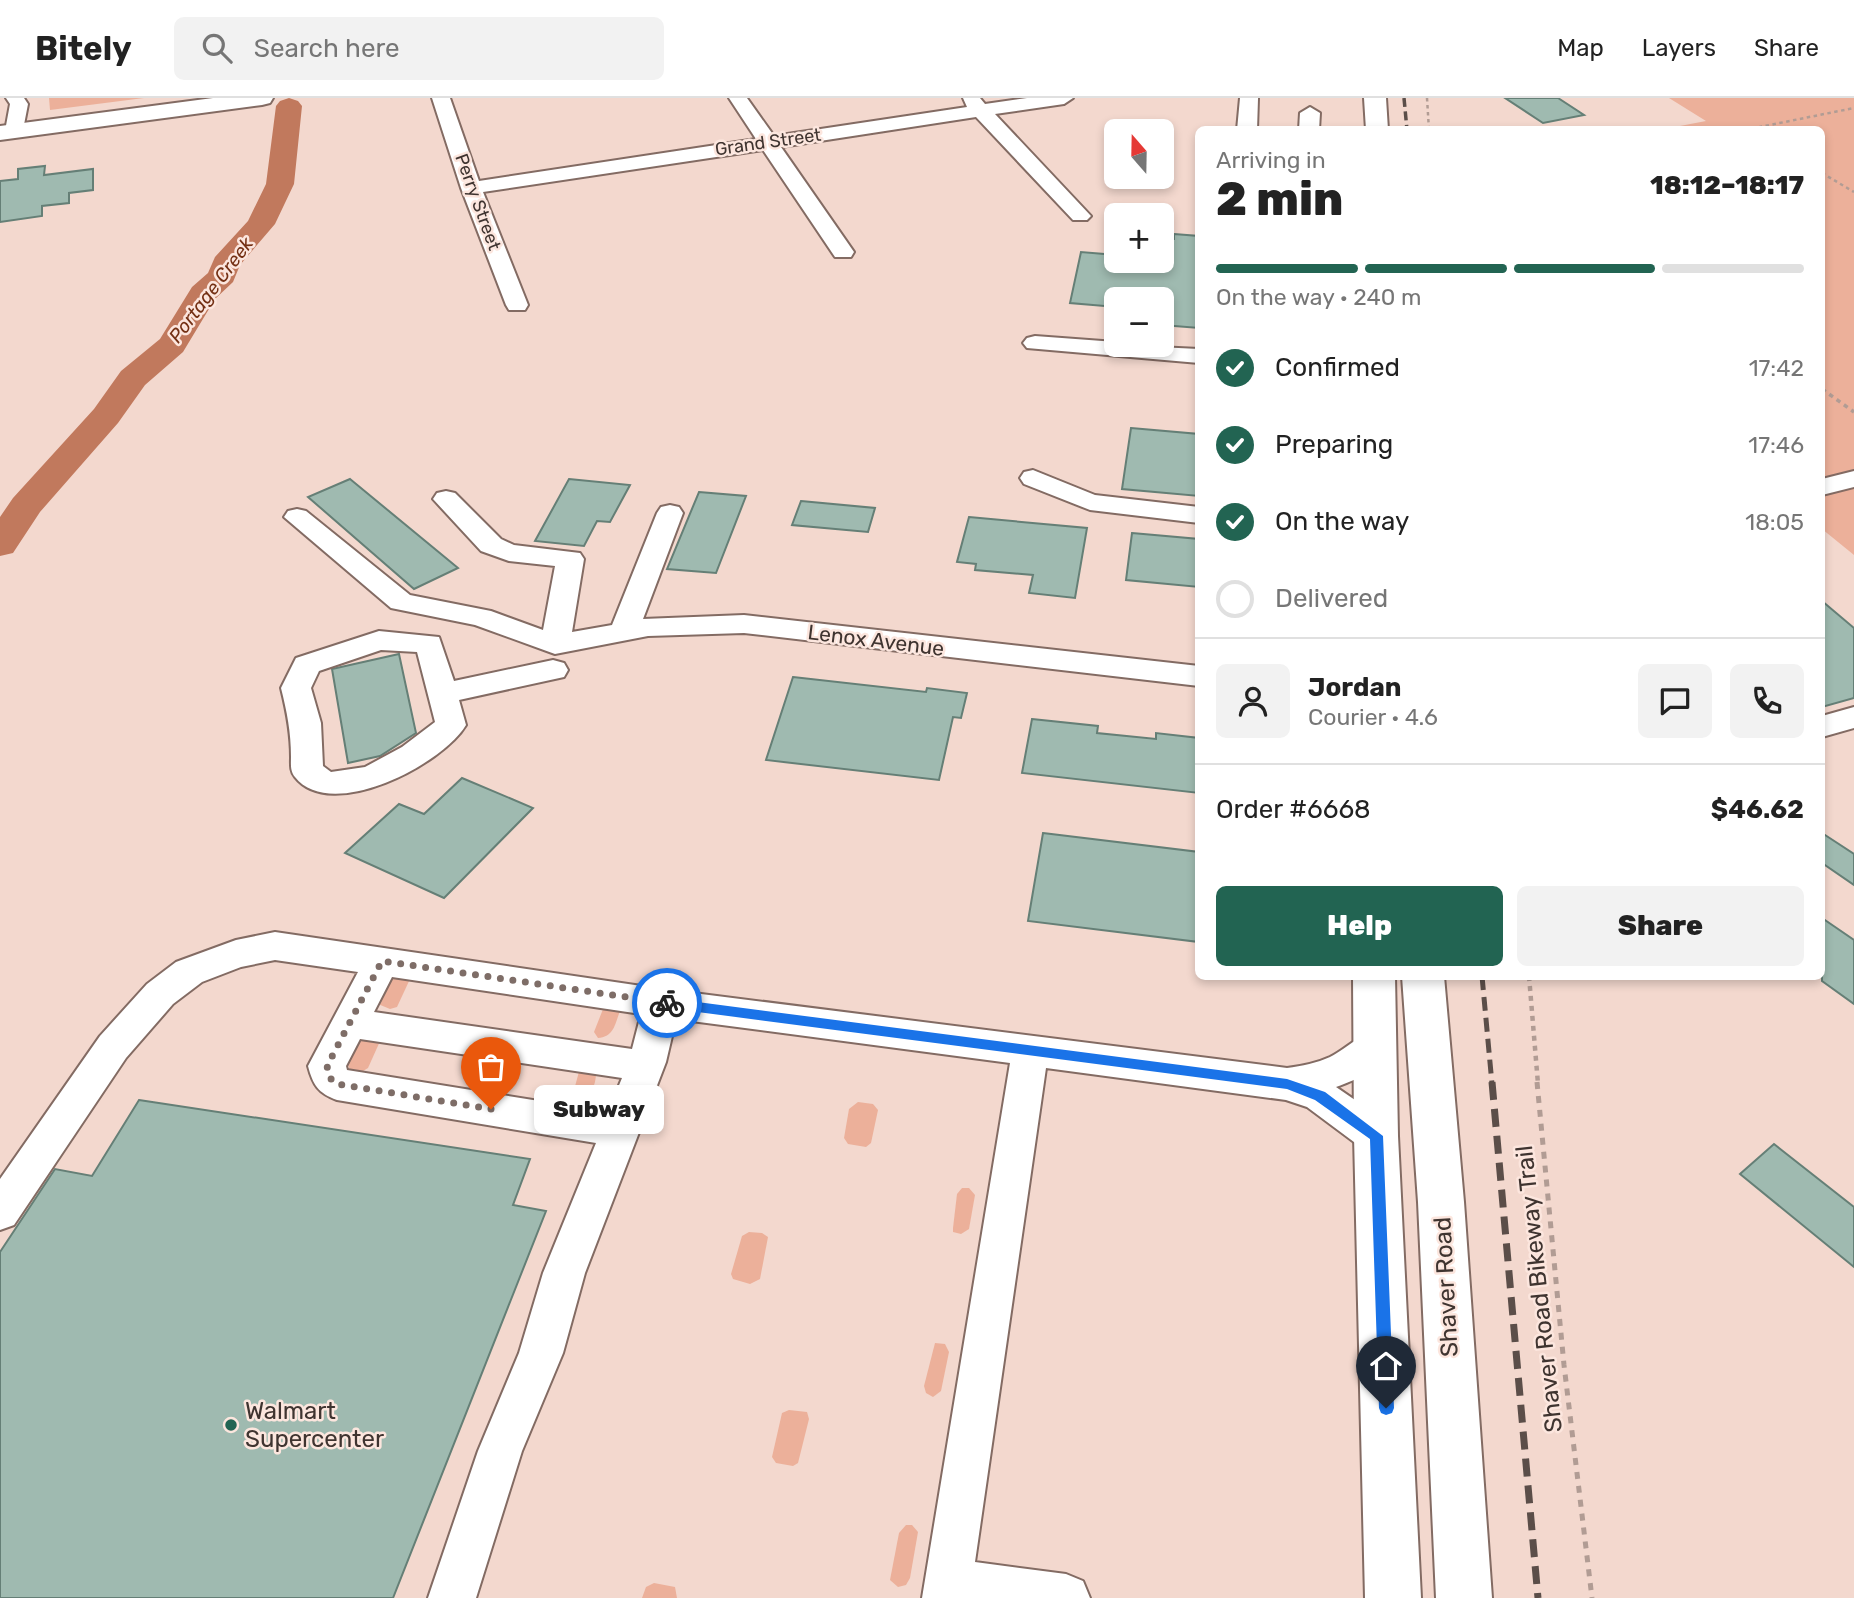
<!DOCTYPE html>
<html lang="en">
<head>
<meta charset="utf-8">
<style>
  :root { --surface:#fff; --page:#f2f2f2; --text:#222; --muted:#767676; --line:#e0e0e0; --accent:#226452 }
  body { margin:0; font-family:Rubik,sans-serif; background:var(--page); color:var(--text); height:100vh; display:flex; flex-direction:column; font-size:26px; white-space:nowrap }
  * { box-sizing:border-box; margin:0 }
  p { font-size:23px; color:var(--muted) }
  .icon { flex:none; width:38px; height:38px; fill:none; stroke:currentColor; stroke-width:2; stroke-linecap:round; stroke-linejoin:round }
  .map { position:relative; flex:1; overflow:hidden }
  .panel { position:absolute; left:1195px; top:28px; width:630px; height:854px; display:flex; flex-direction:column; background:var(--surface); border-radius:10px; box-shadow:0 4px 10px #0003 }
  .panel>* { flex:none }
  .needle { width:46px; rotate:340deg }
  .controls { position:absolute; left:1104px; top:21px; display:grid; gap:14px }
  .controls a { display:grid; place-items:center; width:70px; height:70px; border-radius:10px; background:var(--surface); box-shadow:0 4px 10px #0003; font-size:35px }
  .pin { position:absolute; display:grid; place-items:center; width:60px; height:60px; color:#fff; margin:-72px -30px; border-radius:50% 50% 50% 0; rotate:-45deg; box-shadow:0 0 7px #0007 }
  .pin .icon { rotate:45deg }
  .courier { position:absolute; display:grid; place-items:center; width:70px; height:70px; margin:-35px; border:5px solid #1a73e8; border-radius:50%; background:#fff; color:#222; box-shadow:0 2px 9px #0007 }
  .bubble { position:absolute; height:49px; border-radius:10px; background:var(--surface); box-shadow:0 4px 10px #0003; font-size:23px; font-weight:800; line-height:49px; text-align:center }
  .summary em { font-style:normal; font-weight:800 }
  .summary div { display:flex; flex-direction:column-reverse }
  .summary { display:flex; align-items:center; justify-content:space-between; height:119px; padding:0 21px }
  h1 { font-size:46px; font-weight:800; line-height:52px }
  .bar { display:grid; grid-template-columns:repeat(4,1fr); gap:10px 7px; align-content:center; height:84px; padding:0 21px }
  .bar i { height:9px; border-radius:5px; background:var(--line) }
  .bar .selected { background:var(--accent) }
  .bar p { grid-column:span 4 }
  .line { display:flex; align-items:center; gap:18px; padding:0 21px; border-top:2px solid var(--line) }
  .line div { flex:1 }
  .round { display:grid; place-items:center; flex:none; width:74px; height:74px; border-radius:10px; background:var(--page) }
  ol { padding:0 21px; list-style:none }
  li { display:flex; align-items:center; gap:21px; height:77px }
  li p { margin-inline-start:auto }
  li .icon { padding:7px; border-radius:50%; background:var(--accent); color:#fff; stroke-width:4 }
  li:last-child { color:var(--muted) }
  li i { width:38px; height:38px; border:4px solid var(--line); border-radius:50% }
  .primary-button { display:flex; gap:14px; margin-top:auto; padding:14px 21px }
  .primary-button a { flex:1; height:80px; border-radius:10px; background:var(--accent); color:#fff; font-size:28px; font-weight:800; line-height:80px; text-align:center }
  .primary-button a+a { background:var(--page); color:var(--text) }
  header { display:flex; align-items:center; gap:42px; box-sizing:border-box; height:98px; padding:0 35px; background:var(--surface); border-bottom:2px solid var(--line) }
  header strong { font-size:33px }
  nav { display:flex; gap:38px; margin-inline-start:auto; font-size:24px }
  .search { width:490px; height:63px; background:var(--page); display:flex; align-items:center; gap:18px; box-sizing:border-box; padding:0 24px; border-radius:10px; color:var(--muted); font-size:26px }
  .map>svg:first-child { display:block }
  .green { fill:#ecb09a }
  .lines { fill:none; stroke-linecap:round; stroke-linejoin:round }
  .river { fill:#c1795d; fill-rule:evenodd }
  .building { fill:#9fbab0; stroke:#657f76; stroke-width:2 }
  .minor-casing { stroke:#836b63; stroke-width:4 }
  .major-casing { stroke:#836b63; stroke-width:4 }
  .path-far3 { stroke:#b19c94; stroke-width:2.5; stroke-dasharray:3.5 3.5; stroke-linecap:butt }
  .path-far2 { stroke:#b19c94; stroke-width:3.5; stroke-dasharray:4.5 4.5; stroke-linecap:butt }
  .path-far1 { stroke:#b19c94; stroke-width:4.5; stroke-dasharray:5 5; stroke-linecap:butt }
  .path { stroke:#b19c94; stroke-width:5; stroke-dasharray:7 7; stroke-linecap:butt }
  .minor { fill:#fff; fill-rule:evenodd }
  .major { fill:#fff; fill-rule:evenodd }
  .rail-far2 { stroke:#5b4e49; stroke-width:3.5; stroke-dasharray:9 4.5; stroke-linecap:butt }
  .rail-far1 { stroke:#5b4e49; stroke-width:5; stroke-dasharray:14 7; stroke-linecap:butt }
  .rail { stroke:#5b4e49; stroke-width:7; stroke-dasharray:18 9; stroke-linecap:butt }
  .route { fill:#1a73e8 }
  .done { stroke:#7e6d67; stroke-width:7; stroke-dasharray:0 12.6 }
  .poi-dot { fill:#226452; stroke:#fce6de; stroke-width:2.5 }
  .labels { text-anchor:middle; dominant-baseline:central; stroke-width:5; stroke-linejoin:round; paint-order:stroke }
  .far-street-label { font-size:18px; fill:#3f3430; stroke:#fce6de }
  .far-water-label { font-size:19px; font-style:italic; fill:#743014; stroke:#fce6de }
  .street-label { font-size:21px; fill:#3f3430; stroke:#fce6de }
  .near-street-label { font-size:24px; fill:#3f3430; stroke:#fce6de }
  .near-poi-label { font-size:24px; fill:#3f3430; stroke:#fce6de; text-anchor:start }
</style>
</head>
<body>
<header>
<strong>Bitely</strong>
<div class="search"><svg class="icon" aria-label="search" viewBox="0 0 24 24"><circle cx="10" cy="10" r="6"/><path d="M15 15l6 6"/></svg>Search here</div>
<nav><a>Map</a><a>Layers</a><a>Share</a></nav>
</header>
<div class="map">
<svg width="1854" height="1500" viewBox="0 0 1854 1500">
  <rect width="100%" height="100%" fill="#f3d8ce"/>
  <!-- green -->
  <g class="green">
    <polygon points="49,0 144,0 50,12"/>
    <polygon points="1669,0 1854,0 1854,457 1822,431 1822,32 1659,32 1706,23"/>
    <polygon points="391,879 410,881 397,909 390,911 378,906"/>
    <path d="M605 906 617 909 620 913C615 926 614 939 598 940L594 934Z"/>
    <polygon points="358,941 381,941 368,970 363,973 350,971 347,966"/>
    <path d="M580 970H595C599 986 588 1005 571 1003Z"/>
    <polygon points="858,1004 873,1006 878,1012 871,1045 866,1049 848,1046 844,1040 849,1011"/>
    <polygon points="962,1090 969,1090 975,1097 969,1131 961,1136 953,1134 953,1130 957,1096"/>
    <polygon points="749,1134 762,1135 768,1139 760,1181 750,1186 733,1181 731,1176 742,1138"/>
    <polygon points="935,1245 945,1246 949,1254 941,1293 933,1299 926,1295 924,1288"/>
    <polygon points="789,1312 807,1314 809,1321 798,1365 793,1368 776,1365 772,1359 782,1315"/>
    <polygon points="906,1427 912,1427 918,1434 910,1480 906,1487 898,1489 890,1482 899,1435"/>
    <polygon points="654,1485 675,1489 677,1500 642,1500 646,1489"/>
  </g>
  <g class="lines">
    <!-- river -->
    <polygon class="river" points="289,0 298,3 302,8 294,86 275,126 240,167 233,184 215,201 183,254 145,287 118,325 40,414 13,455 0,458 0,419 13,400 94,311 121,273 160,241 192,189 208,175 215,159 248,123 266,86 276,8 280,3"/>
  </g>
  <!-- building -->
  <g class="building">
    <polygon points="1505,0 1558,0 1584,17 1543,25"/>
    <polygon points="45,68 44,77 93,71 93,92 69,95 69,105 42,108 42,118 0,124 0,83 18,81 18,71"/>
    <polygon points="1174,136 1199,138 1199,230 1162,227 1162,201 1116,201 1116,209 1070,205 1081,154 1116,157 1116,163 1162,163 1162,140 1174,141"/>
    <polygon points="1131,330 1199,336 1199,398 1122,391"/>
    <polygon points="350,381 458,470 414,491 308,399"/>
    <polygon points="569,381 630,387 610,424 597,423 584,448 535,443"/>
    <polygon points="699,394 746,398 716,475 667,471"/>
    <polygon points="801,403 875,410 868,434 792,427"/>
    <polygon points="969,419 1087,430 1075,500 1029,495 1033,477 975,472 976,466 957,464"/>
    <polygon points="1132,435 1199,441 1199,489 1126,482"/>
    <polygon points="1822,503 1854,530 1854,600 1822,609"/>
    <polygon points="399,556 416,635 380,658 348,665 332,571"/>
    <polygon points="793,579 926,594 927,590 967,595 961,620 953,619 939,682 766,662"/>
    <polygon points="1032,621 1098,628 1097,635 1156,641 1156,635 1199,640 1199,695 1022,675"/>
    <polygon points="462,680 533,710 444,800 345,755 399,706 424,716"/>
    <polygon points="1043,735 1199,754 1199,844 1028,823"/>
    <polygon points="1822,735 1854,756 1854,787 1822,765"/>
    <polygon points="1822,820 1854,842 1854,906 1822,883"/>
    <polygon points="139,1002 530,1061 513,1107 546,1113 393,1500 0,1500 0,1154 55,1071 92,1078"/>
    <polygon points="1774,1046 1854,1109 1854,1169 1740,1076"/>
  </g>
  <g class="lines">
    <!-- minor casing -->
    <g class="minor-casing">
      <g id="minor">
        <polygon points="6,0 24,0 28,6 22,37 8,37 5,33 10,6"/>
        <polygon points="432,0 450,0 479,83 756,41 729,0 747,0 774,38 967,9 963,0 980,0 985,6 1027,0 1073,0 1064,6 995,16 1091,118 1087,122 1073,122 976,19 781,49 854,154 851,159 835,159 763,52 483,94 528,207 525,212 509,212 506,207 461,90"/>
        <polygon points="1240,0 1258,0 1257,32 1237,32"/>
        <polygon points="1310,9 1320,15 1319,32 1299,32 1300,15"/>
        <polygon points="1035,238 1116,244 1116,247 1199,251 1199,265 1027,250 1023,245 1027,240"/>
        <polygon points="1033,372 1095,397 1199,409 1199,425 1090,412 1024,386 1020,380 1024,374"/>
        <polygon points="1854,373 1854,389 1822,397 1822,381"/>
        <polygon points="446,393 455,395 501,441 514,447 580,455 584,461 572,534 612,527 657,415 661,409 670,407 679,409 683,415 643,521 744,517 1199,568 1199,588 744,535 648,538 555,556 475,527 391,510 284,419 288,413 297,411 306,413 410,497 491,513 543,532 555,468 509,463 481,453 433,401 437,395"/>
        <path d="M379 533 439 539 454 583 553 562 564 565 568 572 564 579 459 602 466 627C443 666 331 725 295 679 290 673 291 666 291 659 291 634 287 614 281 590L296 560ZM381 552 417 554 435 624 402 649 365 669 331 674 323 668 321 625 311 590 319 573Z"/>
        <polygon points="1854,609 1854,630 1822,639 1822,618"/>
        <path d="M275 834 662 891 1287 970C1302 968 1317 965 1330 959 1352 948 1364 928 1389 936L1395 947C1383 969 1359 981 1336 989L1390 1026 1395 1038 1390 1050 1376 1055 1362 1050 1307 1009 1286 1002 1046 970 975 1464 1066 1476 1083 1483 1090 1500H922L1010 965 676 921 666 964 585 1175 563 1255 522 1353 476 1500H428L478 1353 519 1255 543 1175 596 1045 337 1002C318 995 313 987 308 968L358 874 275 862 241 869 202 884 173 906 126 960 14 1127 0 1132V1081L100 938 147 886 176 864 236 842ZM392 879 641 916 632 951 374 914ZM360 941 622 980 608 1014 347 972 346 968Z"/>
      </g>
    </g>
    <!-- major casing -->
    <g class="major-casing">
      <g id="major">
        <polygon points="213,0 273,0 270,5 262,7 0,42 0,28"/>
        <polygon points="1364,0 1386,0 1388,32 1366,32"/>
        <polygon points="1353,878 1395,878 1398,1038 1421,1500 1365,1500 1354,1038"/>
        <polygon points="1402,878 1444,878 1464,1104 1492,1500 1436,1500 1418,1104"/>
      </g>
    </g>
    <!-- path-far3 -->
    <g class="path-far3">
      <polyline points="1427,0 1429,32"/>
      <polyline points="1745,32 1854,10"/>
      <polyline points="1822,75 1854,94"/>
    </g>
    <!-- path-far2 -->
    <polyline class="path-far2" points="1822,291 1854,314"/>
    <!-- path-far1 -->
    <polyline class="path-far1" points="1529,878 1538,986"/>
    <!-- path -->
    <polyline class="path" points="1537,984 1564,1267 1592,1500"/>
    <!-- minor -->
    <use href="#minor" class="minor"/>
    <!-- major -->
    <use href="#major" class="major"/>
    <!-- rail-far2 -->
    <polyline class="rail-far2" points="1404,0 1407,32"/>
    <!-- rail-far1 -->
    <polyline class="rail-far1" points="1482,878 1492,986"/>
    <!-- rail -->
    <polyline class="rail" points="1492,984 1538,1500"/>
  </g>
  <!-- route -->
  <polygon class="route" points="667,900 1287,981 1325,994 1383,1038 1394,1310 1392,1315 1386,1317 1381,1315 1379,1310 1370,1041 1315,1002 1287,991 667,910 661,905"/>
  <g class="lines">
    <!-- done -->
    <polyline class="done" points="491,1011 337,986 330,980 327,968 382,863 667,905"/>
  </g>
  <!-- markers -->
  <circle class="poi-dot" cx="231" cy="1327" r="7"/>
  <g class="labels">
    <!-- far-street labels -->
    <g class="far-street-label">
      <text transform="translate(768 44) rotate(-8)">Grand Street</text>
      <text transform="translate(478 104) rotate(70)">Perry Street</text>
    </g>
    <!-- far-water labels -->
    <g class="far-water-label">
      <text transform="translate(211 192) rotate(-53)">Portage Creek</text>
    </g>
    <!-- street labels -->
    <g class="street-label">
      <text transform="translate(876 542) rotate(7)">Lenox Avenue</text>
    </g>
    <!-- near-street labels -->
    <g class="near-street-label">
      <text transform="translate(1446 1189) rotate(-93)">Shaver Road</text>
      <text transform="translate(1539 1191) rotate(-96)">Shaver Road Bikeway Trail</text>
    </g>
    <!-- near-poi labels -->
    <g class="near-poi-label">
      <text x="245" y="1313">Walmart<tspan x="245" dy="28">Supercenter</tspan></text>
    </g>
  </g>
</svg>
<div class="controls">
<a><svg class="needle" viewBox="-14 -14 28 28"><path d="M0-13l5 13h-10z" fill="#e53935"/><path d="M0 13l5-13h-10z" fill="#767676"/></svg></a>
<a>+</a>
<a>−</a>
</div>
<div class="pin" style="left:491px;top:1011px;background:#ea580c"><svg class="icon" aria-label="bag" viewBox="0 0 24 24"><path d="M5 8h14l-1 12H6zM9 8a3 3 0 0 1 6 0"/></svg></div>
<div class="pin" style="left:1386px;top:1310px;background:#1f2937"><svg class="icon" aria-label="home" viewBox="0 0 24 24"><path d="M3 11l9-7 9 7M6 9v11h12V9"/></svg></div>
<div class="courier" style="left:667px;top:905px"><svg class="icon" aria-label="bike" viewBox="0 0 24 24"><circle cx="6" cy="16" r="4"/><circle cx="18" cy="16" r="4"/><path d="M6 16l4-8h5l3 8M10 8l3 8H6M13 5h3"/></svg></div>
<div class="bubble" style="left:534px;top:987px;width:130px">Subway</div>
<section class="panel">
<div class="summary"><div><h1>2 min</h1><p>Arriving in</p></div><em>18:12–18:17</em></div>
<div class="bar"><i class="selected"></i><i class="selected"></i><i class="selected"></i><i></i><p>On the way · 240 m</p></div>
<ol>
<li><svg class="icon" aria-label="check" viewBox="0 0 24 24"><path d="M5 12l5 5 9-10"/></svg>Confirmed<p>17:42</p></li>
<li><svg class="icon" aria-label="check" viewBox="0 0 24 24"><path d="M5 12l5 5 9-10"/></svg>Preparing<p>17:46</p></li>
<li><svg class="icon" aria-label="check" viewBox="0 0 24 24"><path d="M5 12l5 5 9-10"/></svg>On the way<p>18:05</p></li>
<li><i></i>Delivered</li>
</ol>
<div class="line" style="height:126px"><a class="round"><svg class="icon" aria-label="person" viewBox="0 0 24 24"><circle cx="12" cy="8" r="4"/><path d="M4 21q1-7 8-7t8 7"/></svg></a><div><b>Jordan</b><p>Courier · 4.6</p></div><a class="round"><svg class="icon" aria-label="chat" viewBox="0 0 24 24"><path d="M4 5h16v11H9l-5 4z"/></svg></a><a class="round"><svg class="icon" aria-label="phone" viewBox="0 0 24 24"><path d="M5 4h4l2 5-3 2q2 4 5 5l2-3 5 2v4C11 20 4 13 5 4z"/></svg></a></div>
<div class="line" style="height:91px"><div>Order #6668</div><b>$46.62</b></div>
<div class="primary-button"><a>Help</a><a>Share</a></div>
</section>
</div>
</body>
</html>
